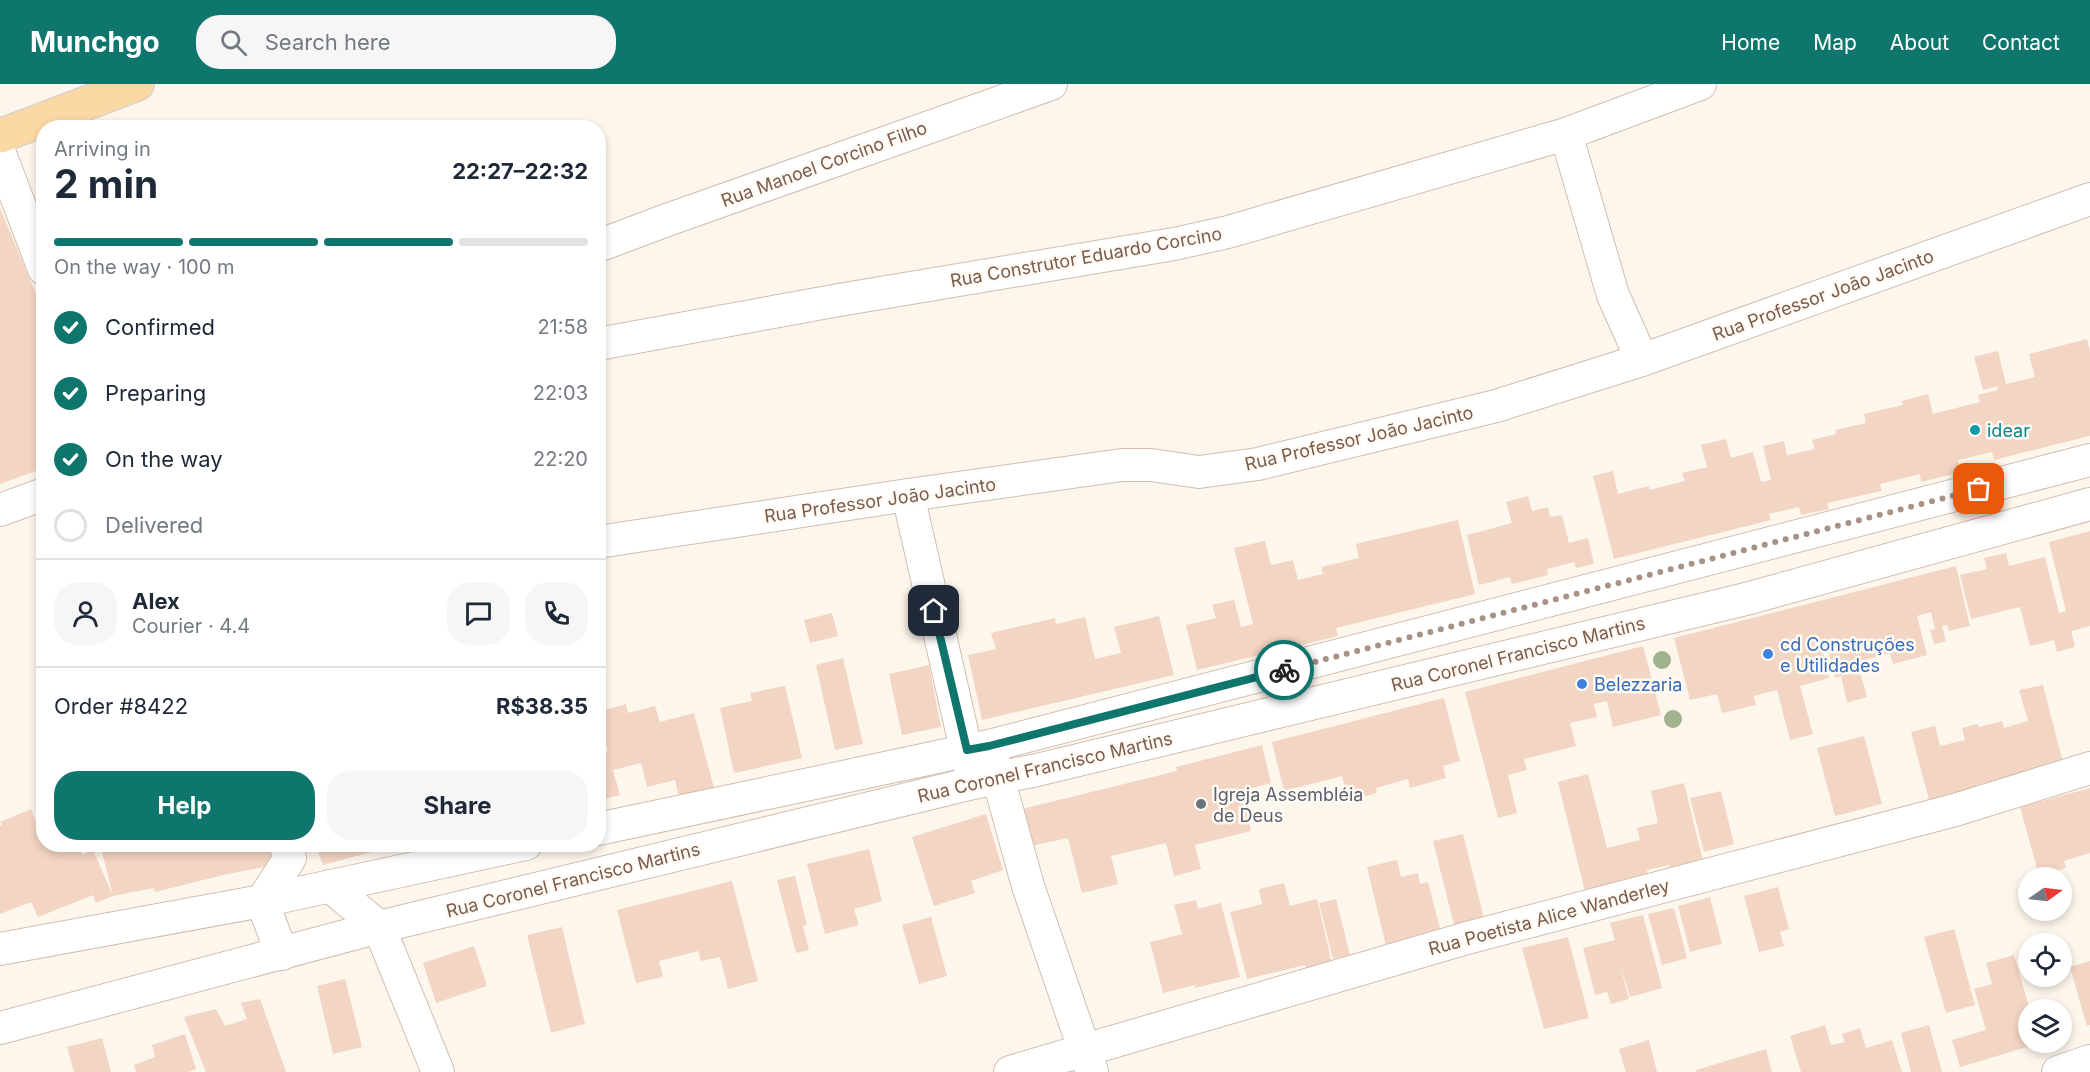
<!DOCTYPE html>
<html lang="en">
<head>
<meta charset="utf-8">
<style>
  :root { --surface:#fff; --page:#f6f6f7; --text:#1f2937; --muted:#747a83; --line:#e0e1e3; --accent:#0f766e }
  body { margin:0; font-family:Inter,sans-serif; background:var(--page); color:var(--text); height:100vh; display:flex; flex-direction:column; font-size:22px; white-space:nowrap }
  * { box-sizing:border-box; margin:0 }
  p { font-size:20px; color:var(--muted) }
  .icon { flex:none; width:33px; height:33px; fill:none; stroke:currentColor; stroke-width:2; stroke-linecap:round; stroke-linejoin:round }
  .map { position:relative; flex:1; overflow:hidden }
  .sheet { position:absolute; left:36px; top:36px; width:570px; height:732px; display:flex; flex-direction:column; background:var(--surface); border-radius:24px; box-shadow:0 3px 9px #0003 }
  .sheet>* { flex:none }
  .needle { width:39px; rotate:76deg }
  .buttons { position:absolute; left:2018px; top:783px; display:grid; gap:12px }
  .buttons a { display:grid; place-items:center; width:54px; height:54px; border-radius:50%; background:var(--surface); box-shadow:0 3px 9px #0003; font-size:30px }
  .pin { position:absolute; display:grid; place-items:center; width:51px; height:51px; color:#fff; margin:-26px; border-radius:12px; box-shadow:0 3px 9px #0006 }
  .courier { position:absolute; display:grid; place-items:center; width:60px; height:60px; margin:-30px; border:4px solid #0f766e; border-radius:50%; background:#fff; color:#222; box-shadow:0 2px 8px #0007 }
  .summary em { font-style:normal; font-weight:700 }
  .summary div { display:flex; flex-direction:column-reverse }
  .summary { display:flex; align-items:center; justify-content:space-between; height:102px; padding:0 18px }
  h1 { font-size:39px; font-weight:700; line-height:45px }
  .bar { display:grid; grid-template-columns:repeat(4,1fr); gap:9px 6px; align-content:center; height:72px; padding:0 18px }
  .bar i { height:8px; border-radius:4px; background:var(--line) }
  .bar .on { background:var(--accent) }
  .bar p { grid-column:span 4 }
  .line { display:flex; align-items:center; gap:15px; padding:0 18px; border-top:2px solid var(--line) }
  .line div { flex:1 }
  .round { display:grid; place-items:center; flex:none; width:63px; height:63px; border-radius:24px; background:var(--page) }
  ol { padding:0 18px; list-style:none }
  li { display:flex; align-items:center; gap:18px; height:66px }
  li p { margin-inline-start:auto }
  li .icon { padding:6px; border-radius:50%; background:var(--accent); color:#fff; stroke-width:4 }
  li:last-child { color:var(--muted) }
  li i { width:33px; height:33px; border:3px solid var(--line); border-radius:50% }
  .primary-button { display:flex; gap:12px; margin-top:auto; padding:12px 18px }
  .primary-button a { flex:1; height:69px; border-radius:24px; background:var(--accent); color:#fff; font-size:24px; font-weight:700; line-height:69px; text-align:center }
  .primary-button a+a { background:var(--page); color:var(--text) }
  header { display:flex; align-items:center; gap:36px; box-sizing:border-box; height:84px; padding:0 30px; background:var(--accent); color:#fff }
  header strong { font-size:28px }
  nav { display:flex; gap:33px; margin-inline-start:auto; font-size:21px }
  .search { width:420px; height:54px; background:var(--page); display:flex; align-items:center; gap:15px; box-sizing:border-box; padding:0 21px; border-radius:24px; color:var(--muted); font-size:22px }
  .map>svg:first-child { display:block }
  .building { fill:#f3d5c3 }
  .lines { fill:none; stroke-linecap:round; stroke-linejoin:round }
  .minor-casing { stroke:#d1beb0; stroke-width:34 }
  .primary-casing { stroke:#dad1cd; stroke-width:36 }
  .minor { stroke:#fff; stroke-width:32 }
  .primary { stroke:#fbd9a5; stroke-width:33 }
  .tree { fill:#a0b28e }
  .done { stroke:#a89285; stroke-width:6; stroke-dasharray:0 10.8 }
  .route { stroke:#0f766e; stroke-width:8 }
  .culture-dot { fill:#0f9aa8; stroke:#fffaf3; stroke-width:2 }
  .shop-dot { fill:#3f7fe0; stroke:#fffaf3; stroke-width:2 }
  .worship-dot { fill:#6b7280; stroke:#fffaf3; stroke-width:2 }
  .labels { text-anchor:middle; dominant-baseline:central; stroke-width:5; stroke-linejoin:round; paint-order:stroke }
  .street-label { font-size:18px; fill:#7a5c4d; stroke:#fffaf3 }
  .culture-label { font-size:18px; fill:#0d838f; stroke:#fffaf3; text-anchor:start }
  .shop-label { font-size:18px; fill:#366cbe; stroke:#fffaf3; text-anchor:start }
  .worship-label { font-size:18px; fill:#5b616d; stroke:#fffaf3; text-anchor:start }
</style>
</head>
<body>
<header>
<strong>Munchgo</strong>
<div class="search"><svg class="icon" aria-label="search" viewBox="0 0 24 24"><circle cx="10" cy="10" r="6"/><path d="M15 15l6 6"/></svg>Search here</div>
<nav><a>Home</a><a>Map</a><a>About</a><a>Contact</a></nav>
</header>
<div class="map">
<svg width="2090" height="988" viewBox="0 0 2090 988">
  <rect width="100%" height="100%" fill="#fdf6ec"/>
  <!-- building -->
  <g class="building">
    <polygon points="0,124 44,229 44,384 0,400"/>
    <polygon points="2087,255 2090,268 2090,352 1994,376 1992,368 1958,376 1961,388 1921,398 1920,390 1880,400 1882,407 1827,419 1829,425 1801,431 1799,423 1769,430 1771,436 1614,475 1593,392 1613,387 1618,410 1649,402 1649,406 1685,397 1682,389 1707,383 1701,361 1726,355 1731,374 1753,368 1761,398 1771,396 1763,362 1784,357 1787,371 1815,365 1812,356 1836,350 1835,346 1866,339 1864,330 1903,321 1902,317 1928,310 1933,330 1980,318 1978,311 1998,306 1997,302 1983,306 1974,273 1998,267 2006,300 2035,293 2029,270"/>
    <polygon points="1528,412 1532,427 1548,423 1550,433 1562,431 1569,459 1588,454 1594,480 1576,484 1574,478 1547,485 1548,491 1512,500 1510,493 1479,501 1467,451 1512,439 1506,418"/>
    <polygon points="1458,436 1475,510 1336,544 1338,552 1197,586 1186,541 1216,534 1212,521 1234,516 1241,543 1253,540 1234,464 1265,457 1271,481 1293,476 1298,496 1323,490 1321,483 1359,474 1356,460"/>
    <polygon points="2090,447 2090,542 2071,547 2075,563 2057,568 2054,556 2030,562 2020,523 1971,535 1960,491 1987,485 1984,474 2006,469 2009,482 2045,473 2059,529 2066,527 2049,458"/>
    <polygon points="1956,482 1970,542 1949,547 1947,541 1942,542 1946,557 1934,560 1930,546 1935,545 1931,528 1917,532 1927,571 1893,580 1890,569 1857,578 1867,613 1847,619 1841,592 1835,594 1828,566 1823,568 1829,594 1800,602 1813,650 1790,656 1777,606 1754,612 1756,621 1722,629 1717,610 1690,616 1674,554"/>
    <polygon points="832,529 838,552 810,559 804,536"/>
    <polygon points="1159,532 1174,591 982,636 968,571 996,565 991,549 1055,534 1056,540 1085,533 1095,575 1121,569 1114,543"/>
    <polygon points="1643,562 1661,631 1613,643 1607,617 1594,620 1597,633 1570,639 1576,662 1524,675 1527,686 1508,691 1517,729 1498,734 1465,608"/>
    <polygon points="843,574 863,660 835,666 816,581"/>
    <polygon points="929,581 941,643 902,651 889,590"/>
    <polygon points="2043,601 2063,679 1976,701 1978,707 1930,720 1911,648 1935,642 1940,662 1965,656 1962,644 1978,640 1979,643 2002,637 2004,644 2028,637 2019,606"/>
    <polygon points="785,602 802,674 734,689 720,624 752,617 750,609"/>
    <polygon points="1444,614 1460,677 1443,682 1446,694 1410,704 1408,695 1376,704 1377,709 1348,717 1342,692 1284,707 1272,658"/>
    <polygon points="626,620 628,629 655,622 660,638 694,629 714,704 679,713 675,696 647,703 641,679 613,686 620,711 598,716 598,669 608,667 598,628"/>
    <polygon points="1864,652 1882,720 1835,732 1817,664"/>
    <polygon points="1262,661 1271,699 1241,707 1251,747 1195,761 1201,785 1174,792 1166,759 1111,772 1118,800 1082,809 1068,754 1031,762 1022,725 1177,687 1176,683"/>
    <polygon points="1588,690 1607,764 1640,756 1637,744 1658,739 1651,707 1684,699 1703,777 1670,785 1669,781 1647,786 1648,792 1585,808 1558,698"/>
    <polygon points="2090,704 2090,769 2064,777 2066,784 2039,792 2020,723"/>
    <polygon points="1721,707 1734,760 1704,768 1690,714"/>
    <polygon points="31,725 42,754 44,753 44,760 78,760 82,771 93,766 113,812 100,760 268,760 276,781 227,790 155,808 153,804 113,812 96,819 93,811 38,833 31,818 0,830 0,742 2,741 0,738"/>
    <polygon points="986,730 1003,786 971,797 975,809 934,822 912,753"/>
    <polygon points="1463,750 1484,834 1454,841 1433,757"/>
    <polygon points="315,760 394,760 394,762 323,781"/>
    <polygon points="869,765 882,817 854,825 859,841 825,850 807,780"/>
    <polygon points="1397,776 1401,793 1418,789 1420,800 1428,798 1441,848 1386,862 1367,783"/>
    <polygon points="795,792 807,841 803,842 809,866 796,869 777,796"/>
    <polygon points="732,797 758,897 728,905 720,873 701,877 698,867 659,877 663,893 636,899 617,826"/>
    <polygon points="1284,799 1290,822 1317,815 1332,879 1306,885 1305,881 1247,895 1230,828 1262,820 1259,805"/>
    <polygon points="1778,803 1789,845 1780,848 1784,862 1759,868 1744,812"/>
    <polygon points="1710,813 1722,860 1690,868 1678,822"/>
    <polygon points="1336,815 1350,871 1333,875 1319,819"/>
    <polygon points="1196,816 1198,825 1221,819 1240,893 1195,904 1195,901 1163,909 1150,858 1182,850 1174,821"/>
    <polygon points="1674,824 1687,874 1662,881 1648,830"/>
    <polygon points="1643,831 1662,904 1630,913 1619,877 1629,915 1611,920 1607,908 1595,911 1583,864 1615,856 1610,839"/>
    <polygon points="931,833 947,892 919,900 902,841"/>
    <polygon points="562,843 585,940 551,949 527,851"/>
    <polygon points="1954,845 1975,921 1946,929 1924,853"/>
    <polygon points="1568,853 1589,934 1544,945 1522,864"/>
    <polygon points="474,862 487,902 436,919 423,879"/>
    <polygon points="2014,871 2030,926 2028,926 2028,958 2041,959 1960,983 1952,956 1986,946 1974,905 1992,900 1986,879"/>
    <polygon points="2090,877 2090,941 2087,942 2070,883"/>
    <polygon points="345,895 362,963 333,970 317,902"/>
    <polygon points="260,915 286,988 206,988 184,933 216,925 225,942 247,935 241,919"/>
    <polygon points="1825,941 1831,961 1845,958 1842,950 1860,944 1866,964 1892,956 1902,988 1801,988 1790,952"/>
    <polygon points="1929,941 1942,988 1911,988 1901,949"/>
    <polygon points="185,950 196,985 188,988 136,988 134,981 155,973 152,961"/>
    <polygon points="102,954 111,988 74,988 67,963"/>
    <polygon points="1649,956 1657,988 1626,988 1619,965"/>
    <polygon points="1766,965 1772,988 1696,988 1696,986"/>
  </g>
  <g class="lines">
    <!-- minor casing -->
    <g class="minor-casing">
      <g id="minor">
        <polyline points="1566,50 1613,211 1642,276"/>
        <polyline points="0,70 44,185"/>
        <polyline points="598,162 667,136 1051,0"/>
        <polyline points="598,260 839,216 1174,160 1228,148 1566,50 1700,0"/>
        <polyline points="908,411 971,687"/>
        <polyline points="0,426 44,410"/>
        <polyline points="598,458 908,411 1122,381 1151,381 1199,388 1258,380 1496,322 1642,276 2090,115"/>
        <polyline points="993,675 1028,802 1092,988"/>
        <polyline points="598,745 989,662 2090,376"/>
        <polyline points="330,802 379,843 438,988"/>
        <polyline points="0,865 262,817 526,760"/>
        <polyline points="282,870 262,817 290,774 285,760"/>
        <polyline points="0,944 379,843 973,699 1037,686 1746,515 2090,420"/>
        <polyline points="1010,988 1467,854 1955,726 2090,684"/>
        <polyline points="2058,988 2090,977"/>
      </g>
    </g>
    <!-- primary casing -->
    <g class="primary-casing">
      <polyline id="primary" points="0,52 137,0"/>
    </g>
    <!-- minor -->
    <use href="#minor" class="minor"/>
    <!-- primary -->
    <use href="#primary" class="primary"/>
  </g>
  <!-- trees -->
  <g class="tree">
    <circle cx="1662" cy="576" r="9"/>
    <circle cx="1673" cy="635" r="9"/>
  </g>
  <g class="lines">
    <!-- done -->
    <polyline class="done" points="1284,586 1979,405"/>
    <!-- route -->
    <polyline class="route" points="934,527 967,666 989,662 1284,586"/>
  </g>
  <!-- markers -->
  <circle class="culture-dot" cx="1975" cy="346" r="6"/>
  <g class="shop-dot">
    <circle cx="1768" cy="570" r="6"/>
    <circle cx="1582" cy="600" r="6"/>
  </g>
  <circle class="worship-dot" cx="1201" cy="720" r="6"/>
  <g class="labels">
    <!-- street labels -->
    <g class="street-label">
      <text transform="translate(824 80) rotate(-20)">Rua Manoel Corcino Filho</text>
      <text transform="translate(1086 173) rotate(-10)">Rua Construtor Eduardo Corcino</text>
      <text transform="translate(1823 211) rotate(-20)">Rua Professor João Jacinto</text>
      <text transform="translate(1359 354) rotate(-13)">Rua Professor João Jacinto</text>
      <text transform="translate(880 416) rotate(-8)">Rua Professor João Jacinto</text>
      <text transform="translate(1518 570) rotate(-14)">Rua Coronel Francisco Martins</text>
      <text transform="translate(1045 683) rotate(-13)">Rua Coronel Francisco Martins</text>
      <text transform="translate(573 796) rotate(-14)">Rua Coronel Francisco Martins</text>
      <text transform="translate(1549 833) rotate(-15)">Rua Poetista Alice Wanderley</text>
    </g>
    <!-- culture labels -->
    <g class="culture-label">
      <text x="1987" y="346">idear</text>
    </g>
    <!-- shop labels -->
    <g class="shop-label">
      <text x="1780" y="560">cd Construções<tspan x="1780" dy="21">e Utilidades</tspan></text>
      <text x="1594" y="600">Belezzaria</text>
    </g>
    <!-- worship labels -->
    <g class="worship-label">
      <text x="1213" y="710">Igreja Assembléia<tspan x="1213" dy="21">de Deus</tspan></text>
    </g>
  </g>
</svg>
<div class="buttons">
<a><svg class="needle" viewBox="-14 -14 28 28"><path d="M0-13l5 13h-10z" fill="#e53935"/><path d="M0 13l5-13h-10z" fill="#747a83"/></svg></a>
<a><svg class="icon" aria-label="locate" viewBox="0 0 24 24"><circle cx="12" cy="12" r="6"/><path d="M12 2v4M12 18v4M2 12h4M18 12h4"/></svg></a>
<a><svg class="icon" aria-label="layers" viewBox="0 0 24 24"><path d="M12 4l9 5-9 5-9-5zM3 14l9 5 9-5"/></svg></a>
</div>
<div class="pin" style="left:1979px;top:405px;background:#ea580c"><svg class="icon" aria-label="bag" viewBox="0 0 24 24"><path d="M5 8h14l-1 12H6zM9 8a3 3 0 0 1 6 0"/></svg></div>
<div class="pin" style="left:934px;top:527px;background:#1f2937"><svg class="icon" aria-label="home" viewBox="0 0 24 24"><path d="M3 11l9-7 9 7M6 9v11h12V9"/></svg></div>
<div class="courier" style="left:1284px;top:586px"><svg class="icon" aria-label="bike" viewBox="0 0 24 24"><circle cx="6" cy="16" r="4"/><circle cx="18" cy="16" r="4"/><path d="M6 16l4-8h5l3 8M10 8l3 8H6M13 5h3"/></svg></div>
<section class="sheet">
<div class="summary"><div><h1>2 min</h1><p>Arriving in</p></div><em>22:27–22:32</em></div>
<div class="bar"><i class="on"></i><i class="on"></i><i class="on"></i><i></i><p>On the way · 100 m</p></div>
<ol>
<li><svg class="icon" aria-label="check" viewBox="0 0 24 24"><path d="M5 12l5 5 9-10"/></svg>Confirmed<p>21:58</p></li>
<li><svg class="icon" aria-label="check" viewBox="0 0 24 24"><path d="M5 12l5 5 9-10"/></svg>Preparing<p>22:03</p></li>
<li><svg class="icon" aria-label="check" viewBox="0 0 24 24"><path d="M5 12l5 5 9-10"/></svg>On the way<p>22:20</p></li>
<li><i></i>Delivered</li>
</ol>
<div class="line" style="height:108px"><a class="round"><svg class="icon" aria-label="person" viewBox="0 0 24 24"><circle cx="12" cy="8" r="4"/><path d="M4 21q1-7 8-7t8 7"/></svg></a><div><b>Alex</b><p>Courier · 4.4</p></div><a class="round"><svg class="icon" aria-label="chat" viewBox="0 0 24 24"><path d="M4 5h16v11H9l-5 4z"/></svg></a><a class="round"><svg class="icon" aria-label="phone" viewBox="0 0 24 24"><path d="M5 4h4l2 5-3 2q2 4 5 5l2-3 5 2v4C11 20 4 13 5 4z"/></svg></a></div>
<div class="line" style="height:78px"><div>Order #8422</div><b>R$38.35</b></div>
<div class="primary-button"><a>Help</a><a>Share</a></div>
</section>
</div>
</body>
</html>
